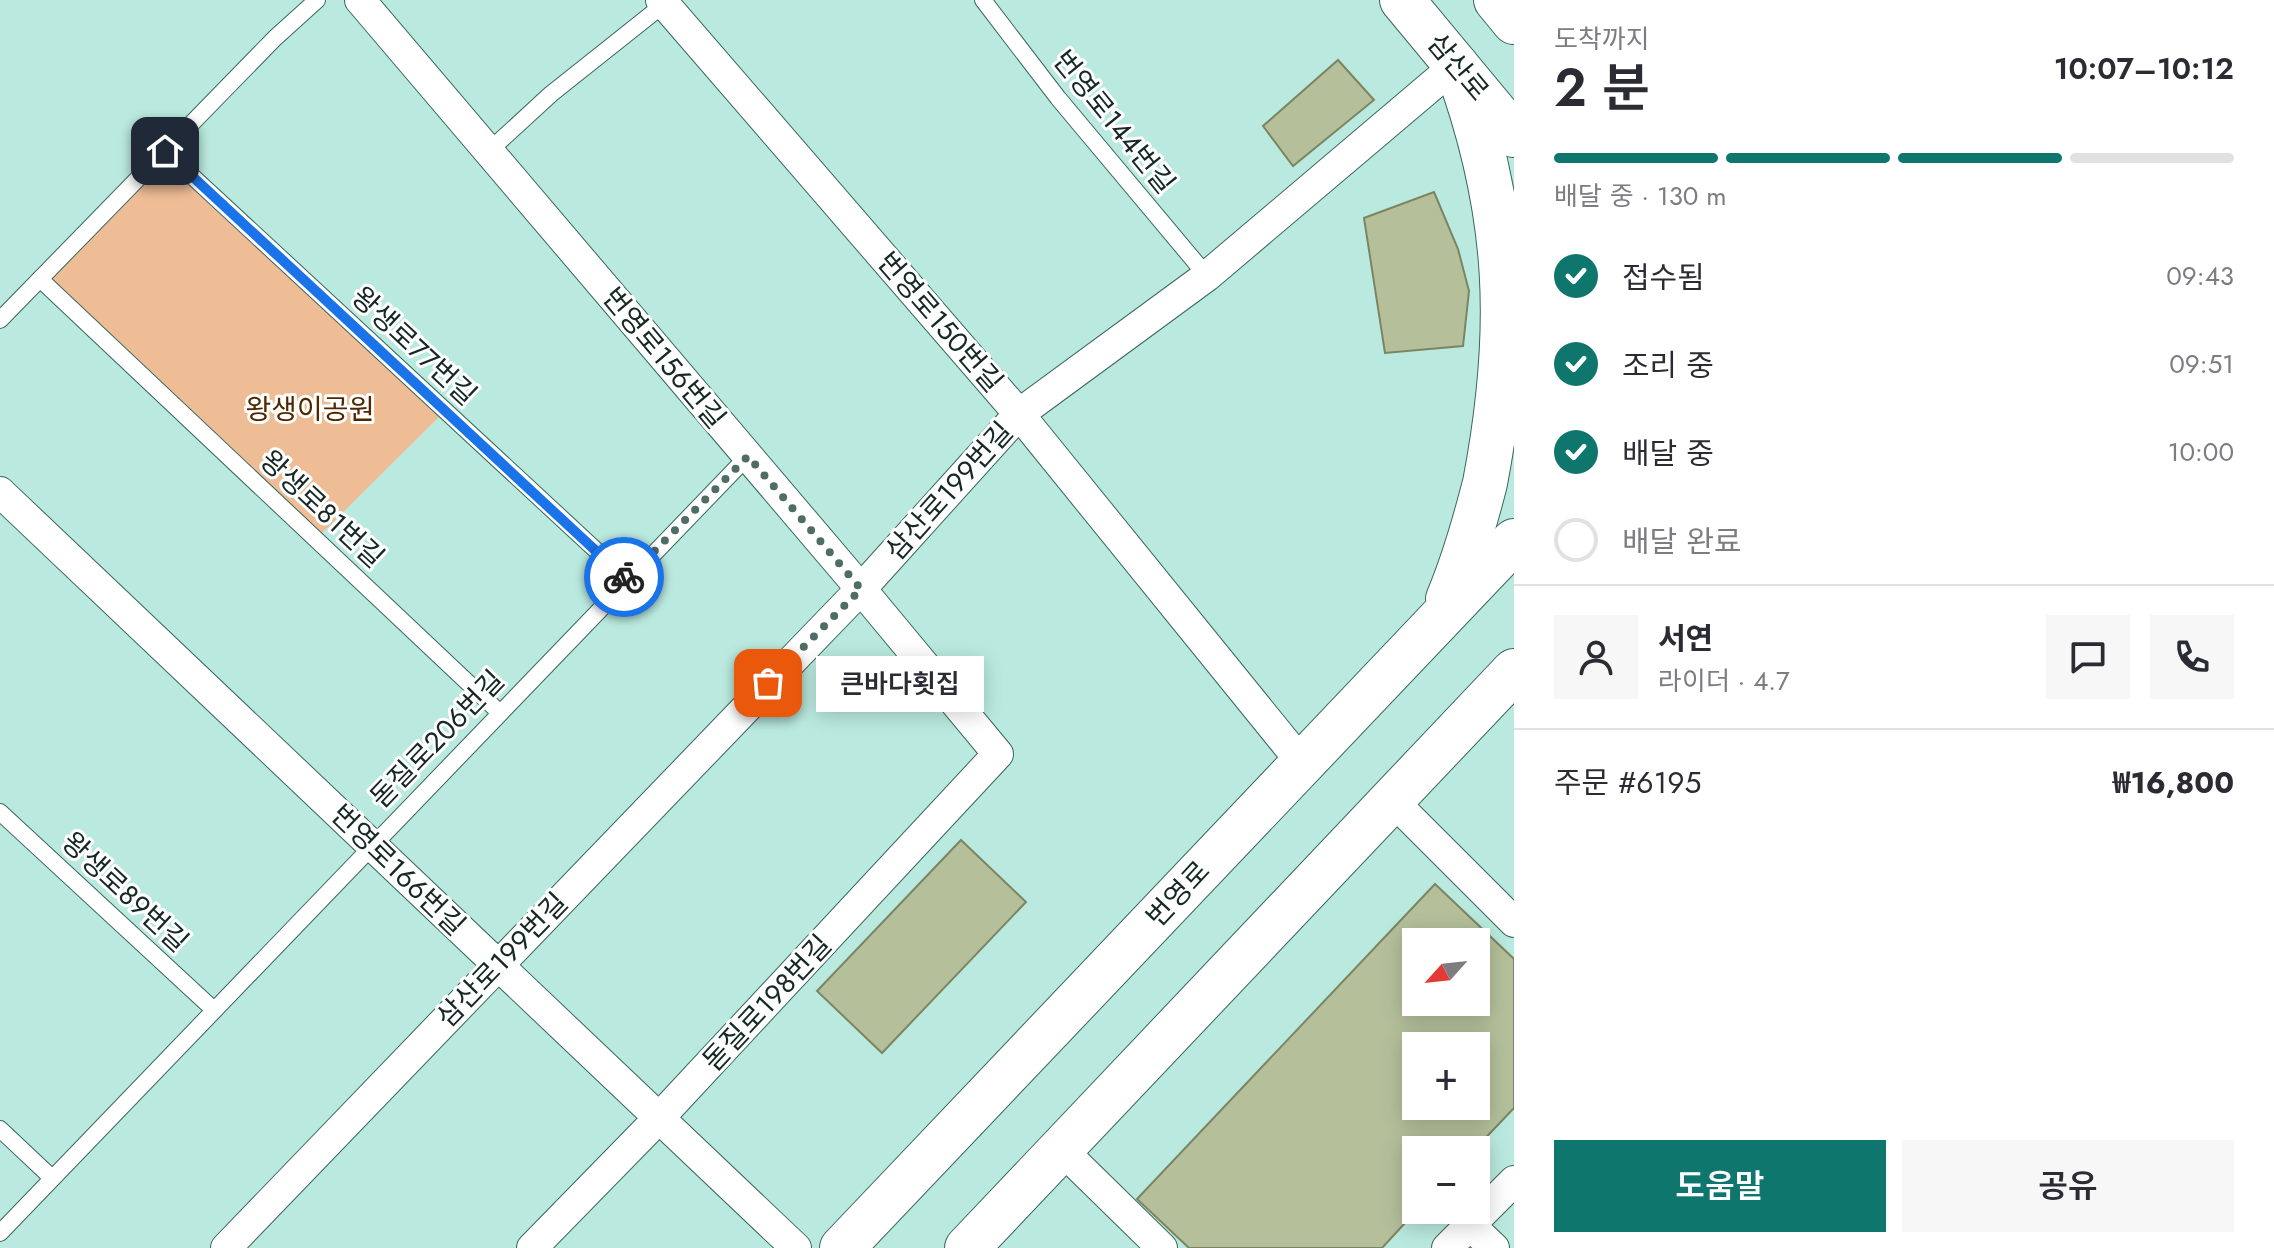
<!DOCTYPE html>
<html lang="ko">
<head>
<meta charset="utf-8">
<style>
  :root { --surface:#fff; --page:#f7f7f7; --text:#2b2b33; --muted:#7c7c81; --line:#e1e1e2; --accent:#0f766e }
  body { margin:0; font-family:Jost,"Noto Sans KR",sans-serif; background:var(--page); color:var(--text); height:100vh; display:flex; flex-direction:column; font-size:30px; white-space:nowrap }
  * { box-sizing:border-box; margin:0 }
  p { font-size:26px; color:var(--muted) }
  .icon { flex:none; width:44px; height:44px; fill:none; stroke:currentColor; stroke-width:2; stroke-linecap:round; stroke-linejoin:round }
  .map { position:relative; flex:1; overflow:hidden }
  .sheet { display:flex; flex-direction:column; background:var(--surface); width:760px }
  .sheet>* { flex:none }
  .needle { width:52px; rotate:243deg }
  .tools { position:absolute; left:1402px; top:928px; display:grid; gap:16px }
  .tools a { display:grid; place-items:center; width:88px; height:88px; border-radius:0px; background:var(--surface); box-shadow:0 4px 20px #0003; font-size:40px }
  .pin { position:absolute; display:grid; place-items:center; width:68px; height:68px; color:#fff; margin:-34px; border-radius:16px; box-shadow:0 4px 12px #0006 }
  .courier { position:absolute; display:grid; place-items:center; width:80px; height:80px; margin:-40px; border:6px solid #1a73e8; border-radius:50%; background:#fff; color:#222; box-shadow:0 2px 10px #0007 }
  .bubble { position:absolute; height:56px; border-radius:0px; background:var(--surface); box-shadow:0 4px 20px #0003; font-size:26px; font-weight:600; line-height:56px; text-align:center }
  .summary em { font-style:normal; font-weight:600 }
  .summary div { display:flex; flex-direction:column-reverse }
  .summary { display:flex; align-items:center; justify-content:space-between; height:136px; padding:0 40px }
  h1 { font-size:52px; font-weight:600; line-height:60px }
  .bar { display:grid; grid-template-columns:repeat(4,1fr); gap:12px 8px; align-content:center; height:96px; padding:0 40px }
  .bar i { height:10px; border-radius:6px; background:var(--line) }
  .bar .current { background:var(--accent) }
  .bar p { grid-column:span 4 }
  .line { display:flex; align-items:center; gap:20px; padding:0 40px; border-top:2px solid var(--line) }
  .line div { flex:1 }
  .round { display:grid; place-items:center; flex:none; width:84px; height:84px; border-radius:0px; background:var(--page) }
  ol { padding:0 40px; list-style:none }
  li { display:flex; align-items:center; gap:24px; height:88px }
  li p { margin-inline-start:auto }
  li .icon { padding:8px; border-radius:50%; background:var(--accent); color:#fff; stroke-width:4 }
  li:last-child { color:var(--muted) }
  li i { width:44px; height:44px; border:4px solid var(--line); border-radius:50% }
  .primary-button { display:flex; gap:16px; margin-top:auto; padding:16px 40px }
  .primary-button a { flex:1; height:92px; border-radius:0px; background:var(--accent); color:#fff; font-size:32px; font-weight:600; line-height:92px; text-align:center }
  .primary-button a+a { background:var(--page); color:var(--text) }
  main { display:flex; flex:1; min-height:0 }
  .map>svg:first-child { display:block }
  .green { fill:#eebd96 }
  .building { fill:#b5c09b; stroke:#7b8563; stroke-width:2; fill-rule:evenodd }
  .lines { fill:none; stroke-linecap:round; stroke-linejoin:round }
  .lane-casing { stroke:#3a665e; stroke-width:18 }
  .street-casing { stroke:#3a665e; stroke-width:32 }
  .secondary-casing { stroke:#3a665e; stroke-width:46 }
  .lane { stroke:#fff; stroke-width:16 }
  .street { stroke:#fff; stroke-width:30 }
  .secondary { stroke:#fff; stroke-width:44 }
  .done { stroke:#4f6c65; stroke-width:8; stroke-dasharray:0 14.4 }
  .route { stroke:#1a73e8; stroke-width:10 }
  .labels { text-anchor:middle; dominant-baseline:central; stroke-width:6; stroke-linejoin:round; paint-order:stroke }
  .street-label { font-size:28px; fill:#152824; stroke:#fff }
  .park-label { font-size:28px; fill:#502800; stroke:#fff }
</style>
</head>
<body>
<main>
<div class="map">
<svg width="1514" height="1248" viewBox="0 0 1514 1248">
  <rect width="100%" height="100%" fill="#baeadf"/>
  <!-- green -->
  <polygon class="green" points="165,151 445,411 316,539 40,279"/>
  <!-- building -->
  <g class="building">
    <polygon points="1338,60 1374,100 1293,166 1263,126"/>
    <polygon points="1434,192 1458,249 1469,291 1463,346 1385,353 1364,218"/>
    <polygon points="961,840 1026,902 882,1053 817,991"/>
    <path d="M1435 884 1514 959V1108L1474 1150H1416L1417 1210 1382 1248H1189L1137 1199ZM1416 942H1476V1002H1416ZM1416 1046H1476V1106H1416Z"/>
  </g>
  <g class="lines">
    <!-- lane casing -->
    <g class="lane-casing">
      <g id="lane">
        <polyline points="983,0 1058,98 1207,276"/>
        <polyline points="165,151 627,579"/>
        <polyline points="489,151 551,94 668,1"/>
        <polyline points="40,279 499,712"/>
        <polyline points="0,320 275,38 317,0"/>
        <polyline points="0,812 214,1010"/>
        <polyline points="0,1129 52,1178"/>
        <polyline points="0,1233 748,456"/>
      </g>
    </g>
    <!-- street casing -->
    <g class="street-casing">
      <g id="street">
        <polyline points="360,0 861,589 998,754 659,1118 532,1248"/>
        <polyline points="661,0 1019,414 1302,763"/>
        <polyline points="0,492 796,1248"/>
        <polyline points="1392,800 1514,922"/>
        <polyline points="1061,1149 1162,1248"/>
        <polyline points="1470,1225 1494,1248"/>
        <polyline points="226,1248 861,589 1019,414 1207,276 1456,65"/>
        <polyline points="1447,1248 1514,1181"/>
      </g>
    </g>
    <!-- secondary casing -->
    <g class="secondary-casing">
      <g id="secondary">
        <polyline points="1402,0 1514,135"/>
        <polyline points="1496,0 1514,22"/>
        <path d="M1448 599C1464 561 1475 522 1485 483 1514 331 1510 212 1456 65"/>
        <polyline points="842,1248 1514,541"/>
        <polyline points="967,1248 1514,671"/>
      </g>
    </g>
    <!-- lane -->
    <use href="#lane" class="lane"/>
    <!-- street -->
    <use href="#street" class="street"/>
    <!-- secondary -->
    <use href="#secondary" class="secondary"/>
  </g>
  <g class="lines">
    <!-- done -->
    <polyline class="done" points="624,577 627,579 748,456 861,589 768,683"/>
    <!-- route -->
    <polyline class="route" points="165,151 624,577"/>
  </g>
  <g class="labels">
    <!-- street labels -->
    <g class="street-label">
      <text transform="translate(1458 67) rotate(50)">삼산로</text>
      <text transform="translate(1114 122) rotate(51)">번영로144번길</text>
      <text transform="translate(940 322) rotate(49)">번영로150번길</text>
      <text transform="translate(414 346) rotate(43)">왕생로77번길</text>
      <text transform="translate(664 358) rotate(50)">번영로156번길</text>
      <text transform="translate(949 491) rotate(-48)">삼산로199번길</text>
      <text transform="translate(322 509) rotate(43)">왕생로81번길</text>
      <text transform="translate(437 739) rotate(-46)">돋질로206번길</text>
      <text transform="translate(398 870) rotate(44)">번영로166번길</text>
      <text transform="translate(125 892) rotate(43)">왕생로89번길</text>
      <text transform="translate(1178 894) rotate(-47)">번영로</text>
      <text transform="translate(502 960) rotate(-46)">삼산로199번길</text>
      <text transform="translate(767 1003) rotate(-47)">돋질로198번길</text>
    </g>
    <!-- park labels -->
    <g class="park-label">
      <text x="310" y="409">왕생이공원</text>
    </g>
  </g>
</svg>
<div class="tools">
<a><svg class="needle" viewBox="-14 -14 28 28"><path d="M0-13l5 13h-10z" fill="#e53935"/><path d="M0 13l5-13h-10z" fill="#7c7c81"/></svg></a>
<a>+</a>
<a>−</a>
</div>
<div class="pin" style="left:768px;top:683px;background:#ea580c"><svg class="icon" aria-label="bag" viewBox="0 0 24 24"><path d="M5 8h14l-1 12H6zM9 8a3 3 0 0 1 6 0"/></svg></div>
<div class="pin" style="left:165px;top:151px;background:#1f2937"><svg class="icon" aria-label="home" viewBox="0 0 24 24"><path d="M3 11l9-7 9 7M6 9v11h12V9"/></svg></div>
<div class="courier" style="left:624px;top:577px"><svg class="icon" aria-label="bike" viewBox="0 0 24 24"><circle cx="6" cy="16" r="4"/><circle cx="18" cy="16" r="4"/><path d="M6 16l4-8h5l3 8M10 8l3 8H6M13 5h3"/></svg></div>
<div class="bubble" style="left:816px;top:656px;width:168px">큰바다횟집</div>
</div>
<section class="sheet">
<div class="summary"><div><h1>2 분</h1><p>도착까지</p></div><em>10:07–10:12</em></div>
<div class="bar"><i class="current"></i><i class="current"></i><i class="current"></i><i></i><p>배달 중 · 130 m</p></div>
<ol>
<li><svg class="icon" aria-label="check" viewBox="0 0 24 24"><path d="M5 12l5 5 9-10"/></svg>접수됨<p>09:43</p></li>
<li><svg class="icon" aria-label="check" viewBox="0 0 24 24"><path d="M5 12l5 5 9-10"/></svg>조리 중<p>09:51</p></li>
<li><svg class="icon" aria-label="check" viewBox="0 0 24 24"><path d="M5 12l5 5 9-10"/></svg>배달 중<p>10:00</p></li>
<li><i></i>배달 완료</li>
</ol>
<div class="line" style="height:144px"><a class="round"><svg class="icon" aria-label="person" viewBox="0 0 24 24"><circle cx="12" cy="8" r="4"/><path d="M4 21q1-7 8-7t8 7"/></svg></a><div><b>서연</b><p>라이더 · 4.7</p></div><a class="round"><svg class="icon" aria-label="chat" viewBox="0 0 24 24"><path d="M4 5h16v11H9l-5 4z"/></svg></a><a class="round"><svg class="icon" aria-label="phone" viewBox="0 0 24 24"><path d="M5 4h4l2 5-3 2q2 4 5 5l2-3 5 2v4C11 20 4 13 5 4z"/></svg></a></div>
<div class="line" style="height:104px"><div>주문 #6195</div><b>₩16,800</b></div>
<div class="primary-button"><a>도움말</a><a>공유</a></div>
</section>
</main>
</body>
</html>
